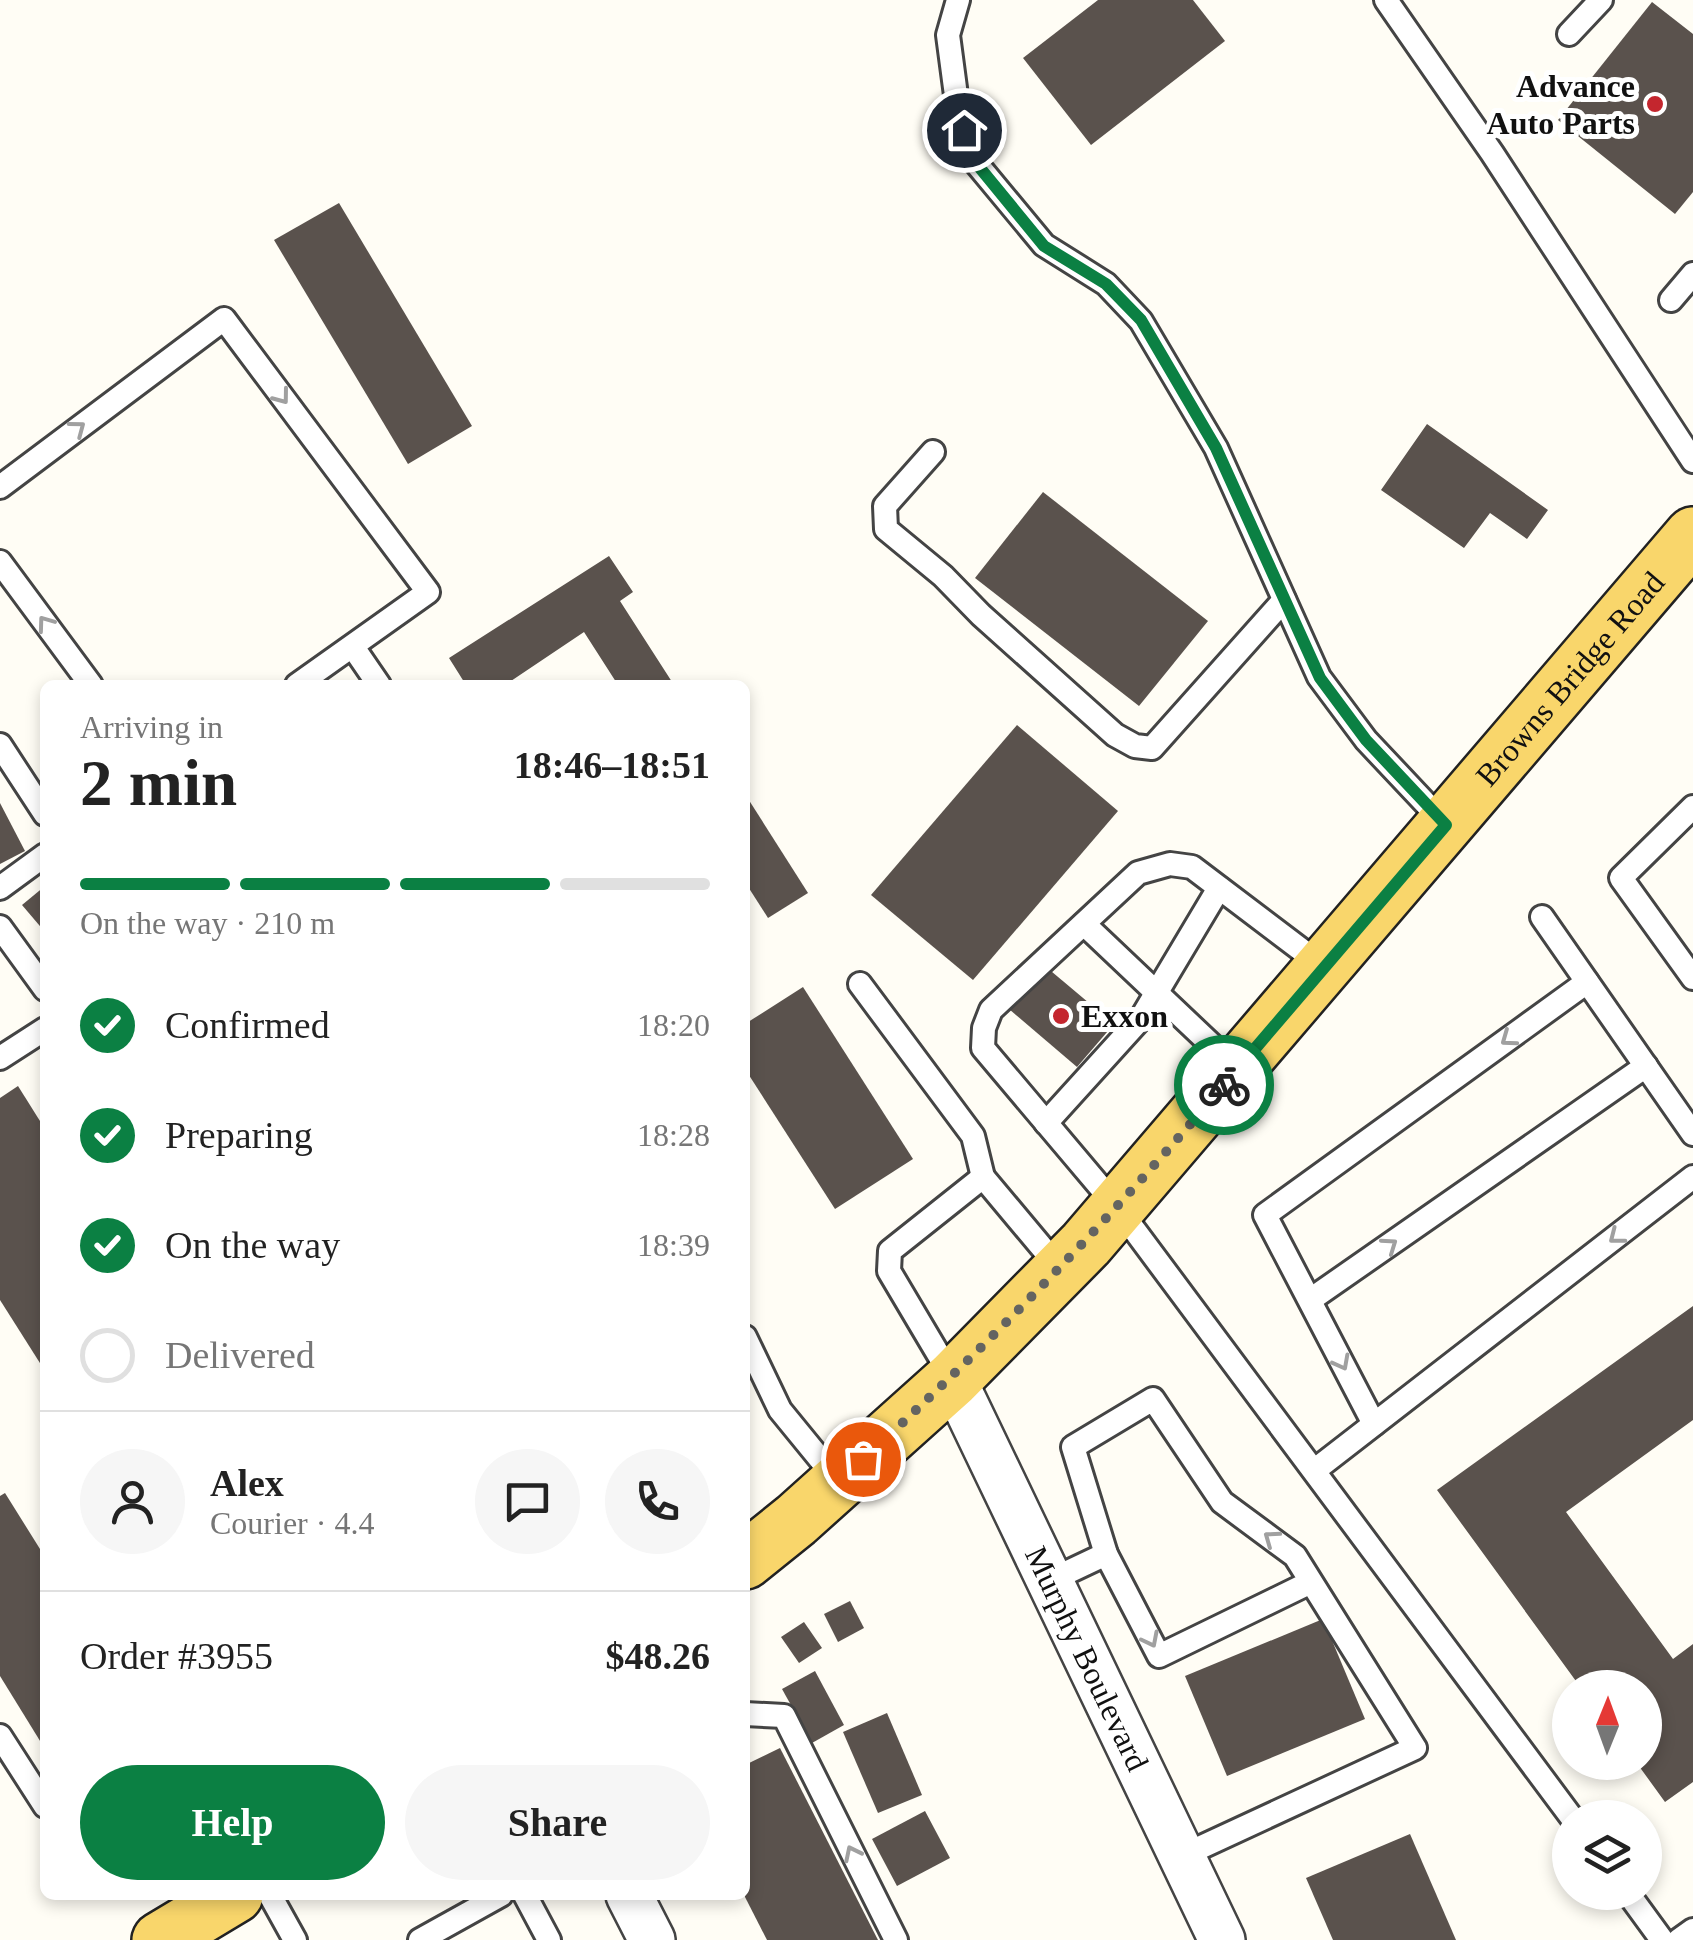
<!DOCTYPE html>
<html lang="en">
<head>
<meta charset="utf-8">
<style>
  :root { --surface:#fff; --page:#f6f6f6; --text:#222; --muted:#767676; --line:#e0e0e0; --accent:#0b8043 }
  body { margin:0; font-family:"Times New Roman",serif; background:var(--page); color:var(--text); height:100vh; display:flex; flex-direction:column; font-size:38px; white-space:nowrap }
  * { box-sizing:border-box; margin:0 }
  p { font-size:32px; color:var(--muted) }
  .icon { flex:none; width:55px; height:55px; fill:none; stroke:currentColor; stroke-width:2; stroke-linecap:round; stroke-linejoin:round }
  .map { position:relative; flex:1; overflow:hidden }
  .side { position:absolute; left:40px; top:680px; width:710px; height:1220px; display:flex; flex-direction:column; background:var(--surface); border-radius:15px; box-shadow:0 5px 15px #0003 }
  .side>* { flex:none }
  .needle { width:65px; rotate:1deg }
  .buttons { position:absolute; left:1552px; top:1670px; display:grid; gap:20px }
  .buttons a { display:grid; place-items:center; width:110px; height:110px; border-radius:50%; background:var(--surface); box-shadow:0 5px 15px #0003; font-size:50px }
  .pin { position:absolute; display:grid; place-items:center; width:85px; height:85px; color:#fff; margin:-42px; border:5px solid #fff; border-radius:50%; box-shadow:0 2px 10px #0007 }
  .courier { position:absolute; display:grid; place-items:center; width:100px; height:100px; margin:-50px; border:8px solid #0b8043; border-radius:50%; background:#fff; color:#222; box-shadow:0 2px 12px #0007 }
  .head em { font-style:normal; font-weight:600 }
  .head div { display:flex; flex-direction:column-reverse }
  .head { display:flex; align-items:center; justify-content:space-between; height:170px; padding:0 40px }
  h1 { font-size:65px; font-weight:600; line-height:75px }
  .bar { display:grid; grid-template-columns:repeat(4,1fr); gap:15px 10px; align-content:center; height:120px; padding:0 40px }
  .bar i { height:12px; border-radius:8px; background:var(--line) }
  .bar .current { background:var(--accent) }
  .bar p { grid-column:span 4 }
  .line { display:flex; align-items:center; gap:25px; padding:0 40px; border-top:2px solid var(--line) }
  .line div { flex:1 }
  .round { display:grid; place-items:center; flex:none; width:105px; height:105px; border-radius:52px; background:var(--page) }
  ol { padding:0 40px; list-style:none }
  li { display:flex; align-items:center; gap:30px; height:110px }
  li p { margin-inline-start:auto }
  li .icon { padding:10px; border-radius:50%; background:var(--accent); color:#fff; stroke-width:4 }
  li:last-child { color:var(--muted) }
  li i { width:55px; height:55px; border:5px solid var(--line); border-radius:50% }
  .primary-button { display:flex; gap:20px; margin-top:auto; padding:20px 40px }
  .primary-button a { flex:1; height:115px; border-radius:60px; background:var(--accent); color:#fff; font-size:40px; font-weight:600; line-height:115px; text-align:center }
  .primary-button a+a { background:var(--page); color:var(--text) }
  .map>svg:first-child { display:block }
  .building { fill:#5a524d }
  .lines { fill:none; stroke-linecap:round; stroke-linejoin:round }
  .lane-casing { stroke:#444; stroke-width:28 }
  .street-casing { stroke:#444; stroke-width:50 }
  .primary-casing { stroke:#222; stroke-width:60 }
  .lane { stroke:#fff; stroke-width:22 }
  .street { stroke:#fff; stroke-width:45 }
  .primary { stroke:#f9d66b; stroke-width:55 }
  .oneway { stroke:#a0a0a0 }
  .done { stroke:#646461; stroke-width:10; stroke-dasharray:0 18 }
  .route { stroke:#0b8043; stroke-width:12 }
  .poi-dot { fill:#c4262e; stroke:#fff; stroke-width:4 }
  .labels { text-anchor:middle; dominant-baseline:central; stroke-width:10; stroke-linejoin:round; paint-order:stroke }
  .poi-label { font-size:32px; font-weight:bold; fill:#111; stroke:#fff; text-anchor:end }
  .street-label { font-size:32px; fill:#111; stroke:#fff }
</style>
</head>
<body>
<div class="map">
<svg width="1693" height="1940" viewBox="0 0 1693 1940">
  <rect width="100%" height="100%" fill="#fffdf5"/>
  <!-- building -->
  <g class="building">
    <polygon points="1098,0 1193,0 1225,41 1091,145 1023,58"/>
    <polygon points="1652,2 1693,34 1693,192 1675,214 1558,120"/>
    <polygon points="339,203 472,426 408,464 274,240"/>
    <polygon points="1427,424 1548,510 1527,539 1490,513 1464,548 1381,490"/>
    <polygon points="1043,492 1208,621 1139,706 975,578"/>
    <polygon points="609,556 633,592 620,601 674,685 618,685 584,632 505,685 466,685 449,658"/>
    <polygon points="1017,725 1118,811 973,980 871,895"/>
    <polygon points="745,794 808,893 768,918 745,882"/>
    <polygon points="0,803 25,851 0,864"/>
    <polygon points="45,886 45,932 22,905"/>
    <polygon points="1045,966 1114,1024 1077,1067 1009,1009"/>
    <polygon points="803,987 913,1159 835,1209 745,1069 745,1024"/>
    <polygon points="18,1086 45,1129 45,1371 0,1300 0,1098"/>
    <polygon points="1693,1306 1693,1420 1566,1512 1673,1659 1693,1644 1693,1782 1665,1802 1636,1762 1645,1762 1645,1688 1581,1688 1437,1490"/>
    <polygon points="5,1493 45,1557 45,1749 0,1676 0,1496"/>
    <polygon points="850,1601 864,1628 838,1642 824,1614"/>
    <polygon points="1323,1619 1365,1719 1227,1776 1185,1676"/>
    <polygon points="804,1622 822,1648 799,1663 781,1637"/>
    <polygon points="815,1671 844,1725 812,1743 782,1689"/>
    <polygon points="887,1713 922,1795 878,1813 843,1732"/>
    <polygon points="780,1748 878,1940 767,1940 745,1897 745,1765"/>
    <polygon points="925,1811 950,1858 897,1886 872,1839"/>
    <polygon points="1410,1834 1456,1940 1333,1940 1306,1878"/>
  </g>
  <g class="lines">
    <!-- lane casing -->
    <g class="lane-casing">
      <g id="lane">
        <polyline points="958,0 948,35 957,103 971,157 1044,245 1106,284 1141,321 1216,448 1319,677 1366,740 1446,825"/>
        <polyline points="1386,0 1492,153 1693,461"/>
        <polyline points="1569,34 1601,0"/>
        <polyline points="1671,300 1693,274"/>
        <polyline points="933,452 885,506 886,529 943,576 981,615 1115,735 1135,746 1152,748 1284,600"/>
        <polyline points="0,487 224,319 428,592 297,685"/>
        <polyline points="0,562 91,685"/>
        <polyline points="353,647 379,685"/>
        <polyline points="0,745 45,814"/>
        <polyline points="1693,807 1621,878 1693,978"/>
        <polyline points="0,888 45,855"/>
        <polyline points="1542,917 1693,1134"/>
        <polyline points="1084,924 1237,1069"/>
        <polyline points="0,927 45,989"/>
        <polyline points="1324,967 1192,867 1170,864 1138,873 991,1010 984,1028 983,1048 1118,1208 1572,1818"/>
        <polyline points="860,984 973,1136 983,1177"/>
        <polyline points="0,1058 45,1029"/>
        <polyline points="1046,1123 1142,1017 1219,888"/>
        <polyline points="1310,1300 1646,1066"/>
        <polyline points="745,1337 780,1410 838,1481"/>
        <polyline points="953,1379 889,1271 890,1251 983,1177 1060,1269"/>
        <polyline points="1374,1424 1265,1215 1587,982"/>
        <polyline points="1315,1470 1693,1177"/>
        <polyline points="1049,1581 1106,1554"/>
        <polyline points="745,1714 784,1716 896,1940"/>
        <polyline points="0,1736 45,1806"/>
        <polyline points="1182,1856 1415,1748 1295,1556 1222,1502 1153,1399 1073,1447 1106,1554 1159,1656 1311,1582"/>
        <polyline points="1627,1892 1662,1940"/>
        <polyline points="270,1895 295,1940"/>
        <polyline points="525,1895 549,1940"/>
        <polyline points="420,1940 501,1895"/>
        <polyline points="1679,1940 1693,1930"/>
      </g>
    </g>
    <!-- street casing -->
    <g class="street-casing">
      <g id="street">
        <path id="s1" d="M953 1379 1222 1940"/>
        <polyline points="629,1895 652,1940"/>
      </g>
    </g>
    <!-- primary casing -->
    <g class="primary-casing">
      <g id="primary">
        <path id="s2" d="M745 1561 796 1520 953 1379 1086 1244 1693 535"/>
        <polyline points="160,1940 235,1895"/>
      </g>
    </g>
    <!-- lane -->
    <use href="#lane" class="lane"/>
    <!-- street -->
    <use href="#street" class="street"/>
    <!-- primary -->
    <use href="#primary" class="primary"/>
  </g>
  <!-- one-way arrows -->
  <defs><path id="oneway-chevron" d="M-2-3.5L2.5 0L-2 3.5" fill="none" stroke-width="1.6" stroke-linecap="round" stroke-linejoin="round" transform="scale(2.5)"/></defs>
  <g class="oneway">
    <use href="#oneway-chevron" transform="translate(282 397) rotate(53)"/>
    <use href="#oneway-chevron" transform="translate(78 428) rotate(-37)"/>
    <use href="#oneway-chevron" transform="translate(45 623) rotate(-126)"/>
    <use href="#oneway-chevron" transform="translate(1508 1039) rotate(144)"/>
    <use href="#oneway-chevron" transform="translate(1616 1237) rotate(142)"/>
    <use href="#oneway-chevron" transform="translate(1390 1245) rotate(-35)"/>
    <use href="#oneway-chevron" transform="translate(1342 1363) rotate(62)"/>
    <use href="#oneway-chevron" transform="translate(1271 1538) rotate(-144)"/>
    <use href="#oneway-chevron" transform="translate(1151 1640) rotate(63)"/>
    <use href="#oneway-chevron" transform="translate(852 1853) rotate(-116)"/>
  </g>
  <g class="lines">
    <!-- done -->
    <path class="done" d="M863 1459C992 1342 1111 1218 1224 1085"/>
    <!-- route -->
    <polyline class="route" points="964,130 971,157 1044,246 1106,284 1141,320 1216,448 1320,678 1366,740 1446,825 1224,1085"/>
  </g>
  <!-- markers -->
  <g class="poi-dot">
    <circle cx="1655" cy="104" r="10"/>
    <circle cx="1061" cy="1016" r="10"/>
  </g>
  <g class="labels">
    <!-- poi labels -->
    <g class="poi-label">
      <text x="1635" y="86">Advance<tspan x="1635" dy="37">Auto Parts</tspan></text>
      <text x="1081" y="1016" text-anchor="start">Exxon</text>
    </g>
    <!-- street labels -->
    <g class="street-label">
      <text stroke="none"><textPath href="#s2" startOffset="1210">Browns Bridge Road</textPath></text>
      <text stroke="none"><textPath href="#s1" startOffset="310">Murphy Boulevard</textPath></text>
    </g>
  </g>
</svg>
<div class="buttons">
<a><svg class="needle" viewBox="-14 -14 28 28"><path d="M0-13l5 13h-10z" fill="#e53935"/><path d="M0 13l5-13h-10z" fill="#767676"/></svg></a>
<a><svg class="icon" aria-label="layers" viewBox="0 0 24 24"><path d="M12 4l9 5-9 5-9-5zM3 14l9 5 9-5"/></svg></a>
</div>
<div class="pin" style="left:863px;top:1459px;background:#ea580c"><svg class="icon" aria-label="bag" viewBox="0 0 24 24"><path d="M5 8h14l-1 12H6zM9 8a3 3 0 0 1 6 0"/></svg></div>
<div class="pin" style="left:964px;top:130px;background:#1f2937"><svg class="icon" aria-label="home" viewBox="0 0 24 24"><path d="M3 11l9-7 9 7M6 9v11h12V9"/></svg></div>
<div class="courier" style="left:1224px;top:1085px"><svg class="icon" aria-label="bike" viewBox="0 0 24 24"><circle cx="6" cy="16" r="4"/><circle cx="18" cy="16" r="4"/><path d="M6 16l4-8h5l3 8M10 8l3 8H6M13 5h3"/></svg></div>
<section class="side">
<div class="head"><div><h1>2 min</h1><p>Arriving in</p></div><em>18:46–18:51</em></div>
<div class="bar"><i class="current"></i><i class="current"></i><i class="current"></i><i></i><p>On the way · 210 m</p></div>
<ol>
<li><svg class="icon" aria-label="check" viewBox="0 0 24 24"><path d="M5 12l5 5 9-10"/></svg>Confirmed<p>18:20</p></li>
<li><svg class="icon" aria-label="check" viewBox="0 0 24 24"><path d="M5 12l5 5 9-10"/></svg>Preparing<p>18:28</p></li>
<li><svg class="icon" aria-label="check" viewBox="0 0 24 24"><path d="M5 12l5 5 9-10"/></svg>On the way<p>18:39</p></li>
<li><i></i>Delivered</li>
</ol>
<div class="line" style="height:180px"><a class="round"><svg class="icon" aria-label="person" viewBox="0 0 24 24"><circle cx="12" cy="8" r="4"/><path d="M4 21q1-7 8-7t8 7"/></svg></a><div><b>Alex</b><p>Courier · 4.4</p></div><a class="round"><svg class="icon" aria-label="chat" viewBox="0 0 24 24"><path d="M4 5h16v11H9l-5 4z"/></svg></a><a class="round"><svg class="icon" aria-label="phone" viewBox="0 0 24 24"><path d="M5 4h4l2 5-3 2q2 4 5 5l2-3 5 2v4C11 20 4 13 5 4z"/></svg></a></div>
<div class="line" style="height:130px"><div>Order #3955</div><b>$48.26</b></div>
<div class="primary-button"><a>Help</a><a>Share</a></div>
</section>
</div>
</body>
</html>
